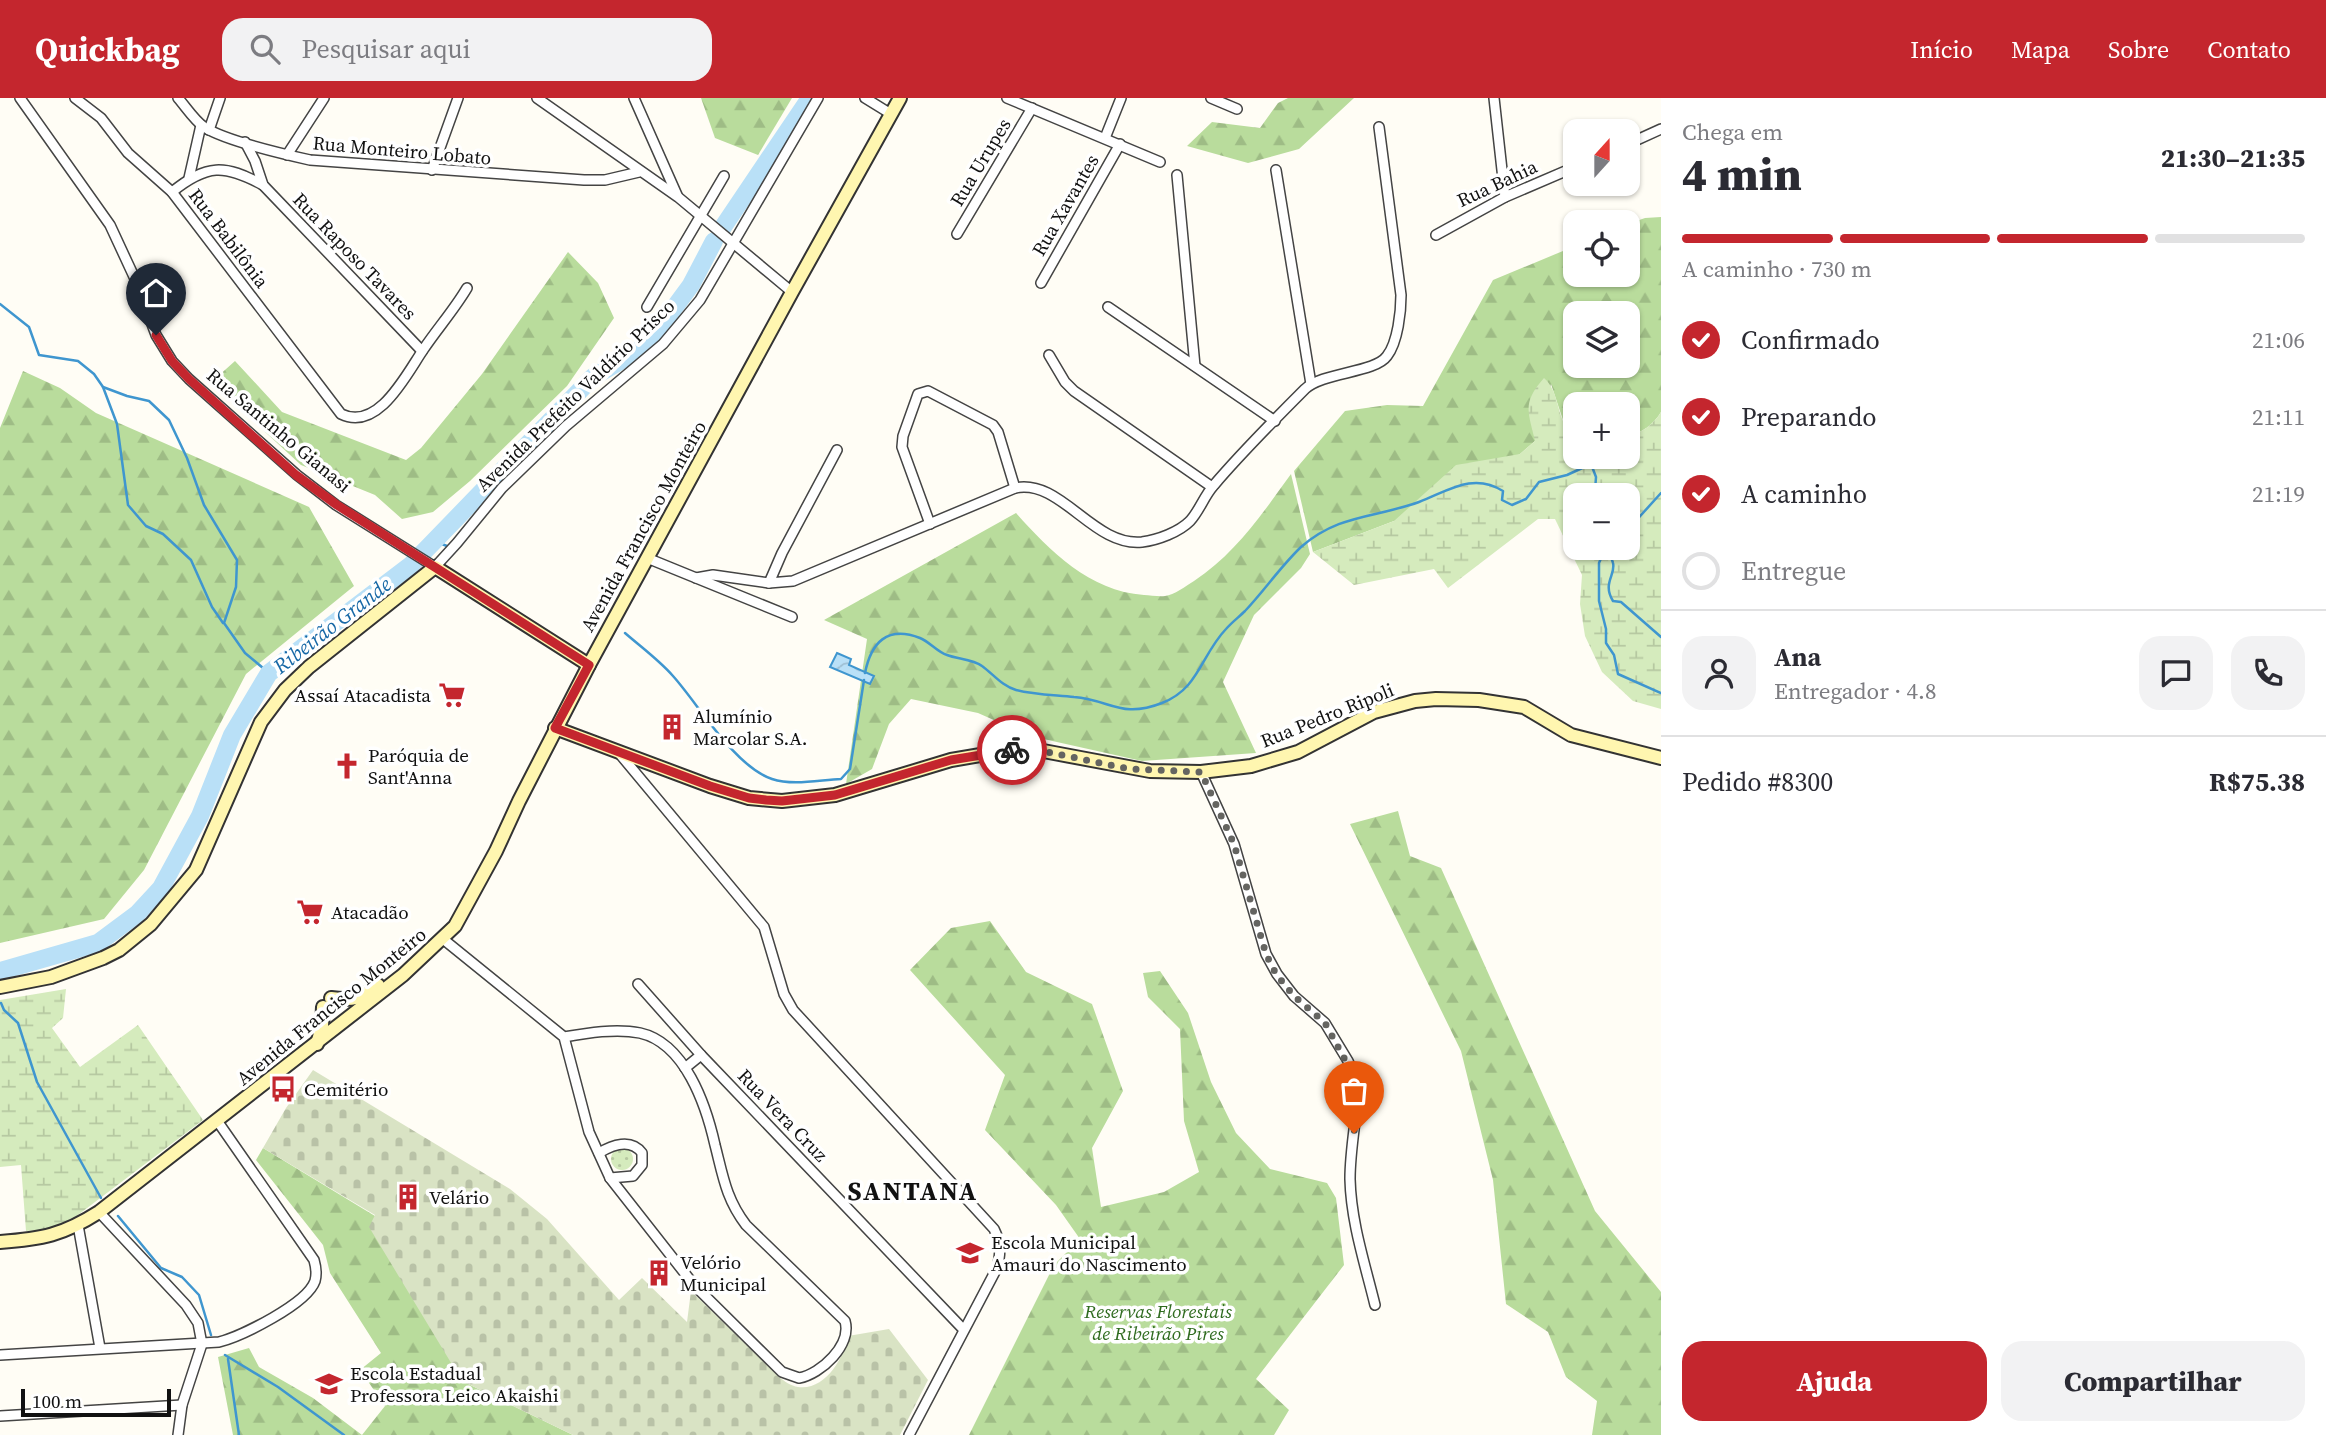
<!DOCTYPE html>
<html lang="pt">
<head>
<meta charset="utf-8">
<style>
  :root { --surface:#fff; --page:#f2f2f3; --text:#2b2b33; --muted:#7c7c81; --line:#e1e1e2; --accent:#c4262e }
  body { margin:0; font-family:"Source Serif 4",serif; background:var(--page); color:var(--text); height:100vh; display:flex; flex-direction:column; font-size:26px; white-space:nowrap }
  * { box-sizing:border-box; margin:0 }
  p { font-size:23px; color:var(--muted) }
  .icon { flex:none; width:38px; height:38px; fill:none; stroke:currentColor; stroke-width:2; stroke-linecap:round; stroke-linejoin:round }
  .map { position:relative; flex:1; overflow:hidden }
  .side { display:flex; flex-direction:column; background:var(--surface); width:665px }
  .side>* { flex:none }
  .needle { width:46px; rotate:21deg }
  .controls { position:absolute; left:1563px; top:21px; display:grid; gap:14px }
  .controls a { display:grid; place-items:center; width:77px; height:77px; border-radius:14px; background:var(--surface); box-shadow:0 2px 5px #0004; font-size:35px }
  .scale { position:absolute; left:21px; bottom:18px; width:150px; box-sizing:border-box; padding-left:7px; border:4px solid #111; border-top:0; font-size:19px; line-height:24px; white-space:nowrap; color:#111; -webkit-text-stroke:5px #fff; paint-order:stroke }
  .pin { position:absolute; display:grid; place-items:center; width:60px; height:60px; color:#fff; margin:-72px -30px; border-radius:50% 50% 50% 0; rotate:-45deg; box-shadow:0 0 7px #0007 }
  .pin .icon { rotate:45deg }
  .courier { position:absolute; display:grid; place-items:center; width:70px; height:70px; margin:-35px; border:5px solid #c4262e; border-radius:50%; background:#fff; color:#222; box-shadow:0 2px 9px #0007 }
  .headline em { font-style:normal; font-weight:800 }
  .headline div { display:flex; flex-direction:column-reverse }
  .headline { display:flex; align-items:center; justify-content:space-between; height:119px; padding:0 21px }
  h1 { font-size:46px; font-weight:800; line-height:52px }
  .bar { display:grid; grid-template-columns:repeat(4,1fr); gap:10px 7px; align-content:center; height:84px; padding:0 21px }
  .bar i { height:9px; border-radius:5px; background:var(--line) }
  .bar .current { background:var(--accent) }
  .bar p { grid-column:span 4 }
  .line { display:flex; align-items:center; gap:18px; padding:0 21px; border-top:2px solid var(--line) }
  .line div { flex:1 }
  .round { display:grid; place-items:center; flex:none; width:74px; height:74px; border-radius:21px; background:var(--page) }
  ol { padding:0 21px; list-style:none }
  li { display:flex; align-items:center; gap:21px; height:77px }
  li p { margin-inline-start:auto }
  li .icon { padding:7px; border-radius:50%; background:var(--accent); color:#fff; stroke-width:4 }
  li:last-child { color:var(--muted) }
  li i { width:38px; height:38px; border:4px solid var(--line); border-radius:50% }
  .action { display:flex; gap:14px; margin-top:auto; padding:14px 21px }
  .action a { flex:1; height:80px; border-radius:21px; background:var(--accent); color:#fff; font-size:28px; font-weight:800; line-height:80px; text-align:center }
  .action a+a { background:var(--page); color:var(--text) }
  header { display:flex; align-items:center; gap:42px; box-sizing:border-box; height:98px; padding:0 35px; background:var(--accent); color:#fff }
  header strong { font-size:33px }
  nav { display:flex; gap:38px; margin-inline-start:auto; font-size:24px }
  .search { width:490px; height:63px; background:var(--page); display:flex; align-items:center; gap:18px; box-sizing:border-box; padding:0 24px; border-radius:21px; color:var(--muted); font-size:26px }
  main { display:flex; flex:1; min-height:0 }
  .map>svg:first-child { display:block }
  .forest { fill:url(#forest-firs); fill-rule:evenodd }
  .wetland { fill:url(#wetland-marsh); fill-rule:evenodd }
  .cemetery { fill:url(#cemetery-stones) }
  .park { fill:url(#park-dots) }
  .water { fill:url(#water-waves); stroke:#3f96cf; stroke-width:2 }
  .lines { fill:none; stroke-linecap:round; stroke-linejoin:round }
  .stream { stroke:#3f96cf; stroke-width:2.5 }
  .river { stroke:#b9e0f7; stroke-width:18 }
  .street-casing { stroke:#444; stroke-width:12 }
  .secondary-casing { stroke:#333; stroke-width:16 }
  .street { stroke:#fff; stroke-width:9 }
  .secondary { stroke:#fff6b0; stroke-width:12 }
  .done { stroke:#646461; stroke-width:7; stroke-dasharray:0 12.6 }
  .route { stroke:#c4262e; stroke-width:9 }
  .labels { text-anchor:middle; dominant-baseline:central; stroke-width:7; stroke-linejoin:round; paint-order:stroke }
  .street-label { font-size:19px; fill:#111; stroke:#fff }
  .poi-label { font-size:19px; fill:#111; stroke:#fff; text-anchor:start }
  .park-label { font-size:19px; font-style:italic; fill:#2f6b1f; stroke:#fff }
  .water-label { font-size:21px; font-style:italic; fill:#1768a6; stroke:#fff }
  .district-label { font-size:26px; font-weight:bold; letter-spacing:2px; fill:#111; stroke:#fff }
</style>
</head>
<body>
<header>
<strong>Quickbag</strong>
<div class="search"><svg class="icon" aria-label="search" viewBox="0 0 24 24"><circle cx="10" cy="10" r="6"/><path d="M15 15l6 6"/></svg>Pesquisar aqui</div>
<nav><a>Início</a><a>Mapa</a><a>Sobre</a><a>Contato</a></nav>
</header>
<main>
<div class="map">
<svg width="1661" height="1337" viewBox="0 0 1661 1337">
  <defs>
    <pattern id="forest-firs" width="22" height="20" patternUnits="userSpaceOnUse" patternTransform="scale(1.75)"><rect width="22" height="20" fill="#b9dc9c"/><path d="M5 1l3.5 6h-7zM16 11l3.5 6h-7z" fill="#9ebc85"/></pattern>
    <pattern id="wetland-marsh" width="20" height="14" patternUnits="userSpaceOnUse" patternTransform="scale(1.75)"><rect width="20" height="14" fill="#d5ebbd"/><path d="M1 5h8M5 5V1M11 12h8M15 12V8" fill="none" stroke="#b6c8a1"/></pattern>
    <pattern id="cemetery-stones" width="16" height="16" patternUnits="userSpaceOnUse" patternTransform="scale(1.75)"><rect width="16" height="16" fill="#d9e3c4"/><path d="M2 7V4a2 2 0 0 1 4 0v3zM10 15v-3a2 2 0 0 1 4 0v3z" fill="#b9c2a7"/></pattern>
    <pattern id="park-dots" width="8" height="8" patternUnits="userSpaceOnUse" patternTransform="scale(1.75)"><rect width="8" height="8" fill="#d5ebbd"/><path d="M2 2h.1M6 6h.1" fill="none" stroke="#b6c8a1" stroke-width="1.8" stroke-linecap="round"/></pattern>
    <pattern id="water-waves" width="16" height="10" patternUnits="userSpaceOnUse" patternTransform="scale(1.75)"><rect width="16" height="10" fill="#b9e0f7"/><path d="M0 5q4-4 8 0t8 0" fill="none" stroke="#9ebfd3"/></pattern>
  </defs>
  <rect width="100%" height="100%" fill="#fffdf5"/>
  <!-- forest -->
  <g class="forest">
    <polygon points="701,0 792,0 758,57 715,40"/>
    <polygon points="1288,0 1354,0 1299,51 1248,65 1187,48 1212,24 1260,30 1278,5"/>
    <path d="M1661 119V314C1654 326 1641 336 1628 337V306H1575V338L1566 331 1551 286 1535 343 1520 356 1394 423 1313 454 1294 373 1345 313 1387 307 1423 308 1493 182 1575 148V177H1628V126L1645 120ZM1575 215H1628V268H1575Z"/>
    <polygon points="568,154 598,185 614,220 567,288 470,383 433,414 402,421 375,397 301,367 252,322 216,280 235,263 282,314 406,362 421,350 482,276"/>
    <polygon points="23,273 60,290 96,315 309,409 354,488 246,576 144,772 104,821 0,845 0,330"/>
    <path d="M1291 376 1310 456 1301 470 1254 517 1223 584 1256 655 1142 663 1030 638 978 615 911 601 889 626 872 671 846 686 867 541 824 522 1016 415C1050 453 1089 493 1144 497 1150 497 1159 499 1165 498 1174 497 1186 488 1194 483 1236 455 1262 416 1291 376Z"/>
    <polygon points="1398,713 1410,758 1441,770 1595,1113 1661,1194 1661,1337 1592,1337 1597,1303 1566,1279 1548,1234 1506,1206 1493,1082 1461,953 1350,726"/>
    <polygon points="990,823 1026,874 1092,906 1123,993 1092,1050 1101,1109 1164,1094 1199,1074 1184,1023 1180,931 1148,899 1143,875 1160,873 1188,915 1211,984 1236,1035 1270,1071 1327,1085 1336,1100 1344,1167 1256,1281 1289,1312 1274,1337 969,1337 1054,1167 1080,1141 1056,1107 985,1032 1005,977 910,872 951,830"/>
    <polygon points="263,1050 375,1118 462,1283 573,1337 362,1337 385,1308 360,1272 381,1255 330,1175 323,1147 256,1062"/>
    <polygon points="249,1250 259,1269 313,1300 362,1337 233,1337 218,1259"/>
  </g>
  <!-- wetland -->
  <g class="wetland">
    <path d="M1544 280C1562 296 1554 322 1575 338V359H1628V337C1641 336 1654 326 1661 314V611L1633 603 1602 574 1585 538 1580 506 1582 477 1555 421H1538L1448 490 1434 471 1354 487 1313 454 1394 423 1456 367 1520 356 1535 343C1528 313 1522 305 1544 280ZM1575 397H1628V450H1575Z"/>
    <polygon points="66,891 63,920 52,930 80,969 138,927 203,1022 70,1123 47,1132 26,1133 21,1067 0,1069 0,902"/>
  </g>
  <!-- cemetery -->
  <path class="cemetery" d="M313 972 510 1091 547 1121 619 1202 642 1180 687 1224 691 1193 779 1279C784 1283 791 1288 798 1289 825 1293 844 1260 848 1238L889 1231 928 1282 900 1337H573L462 1283 369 1129 375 1117 263 1050 286 1010Z"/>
  <!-- park -->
  <circle class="park" cx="622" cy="1061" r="11"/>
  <!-- water -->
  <polygon class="water" points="837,555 851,561 849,567 874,578 870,586 830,569"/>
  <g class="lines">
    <!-- stream -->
    <g class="stream">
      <polyline points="0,206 29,229 39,257 78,263 94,276 103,289 127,298 149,303 169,322 187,360 204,407 237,462 236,489 224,525 245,555 269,575"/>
      <polyline points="103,289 117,326 128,407 146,428 163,436 191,462 212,509 223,525"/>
      <polyline points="1628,424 1633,426 1661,395"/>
      <polyline points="434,443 447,448"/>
      <path d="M1605 450C1607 454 1612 460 1613 465 1616 477 1602 485 1613 503L1621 504 1661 539"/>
      <polyline points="1605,451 1599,465 1599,503 1606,531 1606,545 1614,557 1618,576 1661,595"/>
      <path d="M625 535C641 549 659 562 673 578 699 607 734 668 772 681 793 688 819 682 841 681L850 671 864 582"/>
      <path d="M865 575C871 545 887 527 920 540 930 544 937 554 947 557 957 561 973 561 982 568 993 576 1002 588 1016 592 1035 597 1056 597 1074 599 1111 602 1121 621 1162 605 1199 591 1201 557 1226 531 1232 524 1239 519 1245 513 1264 493 1281 468 1301 449 1339 416 1375 420 1419 404 1448 393 1473 374 1503 393L1502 402 1512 407 1526 401 1539 384 1567 377 1591 366 1596 379 1595 393 1600 397"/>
      <polyline points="1,905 4,912 18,925 37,984 101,1100"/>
      <polyline points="118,1118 161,1170 182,1179 199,1197 211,1237"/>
      <polyline points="225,1257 278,1289 344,1337"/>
      <polyline points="228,1261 239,1337"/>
    </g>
    <!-- river -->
    <g class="river">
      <polyline points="723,129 810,0"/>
      <polyline points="0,873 98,845 137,816 161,790 200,718 232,637 269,575 411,467 593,279 646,248 691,187 714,143"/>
    </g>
    <!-- street casing -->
    <g class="street-casing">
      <g id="street">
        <polyline points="20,0 110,127 136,183 156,237 172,263 189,281 297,377 336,407 435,469 457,445 502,390 566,328 663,246 700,202 818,0"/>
        <path d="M75 0 101 20 128 55 172 94 341 316C378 334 406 277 423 252 437 231 454 212 467 190"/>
        <path d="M178 0C186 9 194 22 204 29 226 43 283 56 310 62L584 82H605L639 74"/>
        <polyline points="537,0 678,99 792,194"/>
        <polyline points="634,0 677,97"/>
        <polyline points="865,0 891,16"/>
        <polyline points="1007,0 1160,64"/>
        <polyline points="1211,0 1237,11"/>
        <polyline points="1494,0 1505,99"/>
        <polyline points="209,32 220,0"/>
        <polyline points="1105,40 1121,0"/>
        <polyline points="245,44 255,63 263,87 422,253"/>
        <polyline points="1628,46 1661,31"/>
        <polyline points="287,57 324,0"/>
        <polyline points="432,72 458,0"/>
        <polyline points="1276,72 1311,286"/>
        <polyline points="1177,77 1195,268"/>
        <polyline points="189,80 201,27"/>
        <path d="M172 94C207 66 224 66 263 87"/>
        <polyline points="957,136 1032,10"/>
        <polyline points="1436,137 1505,99 1575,69"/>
        <polyline points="1041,185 1120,46"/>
        <polyline points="647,209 724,78"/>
        <polyline points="1108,209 1275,323"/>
        <polyline points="1049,257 1065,284 1074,293 1212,389"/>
        <path d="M837 352 782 455 769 485 793 483 1015 390C1061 380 1093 449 1142 444 1158 442 1179 434 1190 423 1200 412 1204 398 1214 387 1242 354 1274 322 1305 291 1323 274 1375 275 1387 258 1398 244 1401 213 1401 197L1379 29"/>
        <polyline points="930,426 902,349 903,338 918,296 928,293 993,327 998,334 1015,390"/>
        <polyline points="647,460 792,519"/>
        <polyline points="696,480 713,477 769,485"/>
        <path d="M619 655 764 829 784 896 793 912 994 1131C1001 1145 1001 1155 997 1170L909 1337"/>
        <path d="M1201 674 1234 746 1266 856 1277 876 1294 898 1325 925 1348 963 1356 982 1358 995C1356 1023 1350 1052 1350 1081 1351 1124 1365 1166 1375 1207"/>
        <path d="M443 841 564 939 589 1034 610 1080 694 1187 782 1274 799 1280C821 1276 852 1247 845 1223L746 1127C726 1101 723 1078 715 1047 706 1007 685 945 640 935 616 930 587 935 564 939"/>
        <polyline points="638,886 701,957 963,1231"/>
        <polyline points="685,970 701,957"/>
        <path d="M599 1055C612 1047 631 1040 642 1055V1067L633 1078 610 1080"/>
        <polyline points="99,1114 186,1207 198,1225 202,1246 182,1307 178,1337"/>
        <polyline points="78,1127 100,1250"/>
        <path d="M0 1257 219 1244C242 1238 307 1206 315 1183 317 1176 316 1169 314 1162L218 1024"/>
        <polyline points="0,1318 182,1307"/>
      </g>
    </g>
    <!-- secondary casing -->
    <g class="secondary-casing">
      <g id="secondary">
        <polyline points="555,630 710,688 749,700 782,703 835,697 951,662 1016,651 1038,652 1150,673 1201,674 1251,668 1298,654 1374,614 1415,603 1436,601 1479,602 1524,609 1571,637 1661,660"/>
        <polyline points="0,889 51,879 103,860 119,852 151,826 196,772 261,624 285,592 309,569 435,469 589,567"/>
        <path d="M331 900C353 903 360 901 378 887"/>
        <polyline points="317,946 322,928 323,909"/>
        <path d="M0 1144C42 1141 63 1137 99 1114L403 877 455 828 496 753 519 703 589 567 792 194 900 0"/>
      </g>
    </g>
    <!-- street -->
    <use href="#street" class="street"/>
    <!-- secondary -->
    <use href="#secondary" class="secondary"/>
  </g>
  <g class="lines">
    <!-- done -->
    <polyline class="done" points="1012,652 1038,652 1129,671 1201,674 1234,746 1266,856 1276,876 1294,898 1325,925 1356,982 1358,995 1354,1035"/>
    <!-- route -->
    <polyline class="route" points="156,237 172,263 189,281 296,377 337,407 589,567 555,630 710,688 749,700 766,702 782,703 835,697 951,662 1012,652"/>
  </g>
  <!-- icons -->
  <defs>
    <g id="supermarket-bare" transform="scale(2.1)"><path d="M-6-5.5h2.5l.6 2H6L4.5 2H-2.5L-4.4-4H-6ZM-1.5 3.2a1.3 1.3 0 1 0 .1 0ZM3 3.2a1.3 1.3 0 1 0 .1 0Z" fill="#c4262e" stroke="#fff" stroke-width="2.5" paint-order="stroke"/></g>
    <g id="building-bare" transform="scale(2.1)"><path d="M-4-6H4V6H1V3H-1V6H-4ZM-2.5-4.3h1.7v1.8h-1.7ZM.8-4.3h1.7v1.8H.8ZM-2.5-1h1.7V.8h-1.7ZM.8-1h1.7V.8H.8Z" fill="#c4262e" stroke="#fff" stroke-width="2.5" paint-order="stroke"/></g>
    <g id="church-bare" transform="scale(2.1)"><path d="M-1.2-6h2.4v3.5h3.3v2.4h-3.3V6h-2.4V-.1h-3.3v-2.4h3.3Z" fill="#c4262e" stroke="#fff" stroke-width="2.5" paint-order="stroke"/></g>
    <g id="bus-bare" transform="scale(2.1)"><path d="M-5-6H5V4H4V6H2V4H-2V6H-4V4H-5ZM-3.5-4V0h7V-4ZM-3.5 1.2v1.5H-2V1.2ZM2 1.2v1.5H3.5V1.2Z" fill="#c4262e" stroke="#fff" stroke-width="2.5" paint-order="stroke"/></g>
    <g id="school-bare" transform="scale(2.1)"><path d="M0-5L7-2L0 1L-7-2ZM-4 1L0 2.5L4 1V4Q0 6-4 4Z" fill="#c4262e" stroke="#fff" stroke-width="2.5" paint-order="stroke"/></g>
  </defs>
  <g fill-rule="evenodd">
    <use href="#supermarket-bare" x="452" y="597"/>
    <use href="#building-bare" x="672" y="629"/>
    <use href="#church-bare" x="347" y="668"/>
    <use href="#supermarket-bare" x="310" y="814"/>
    <use href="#bus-bare" x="283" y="991"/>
    <use href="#building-bare" x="408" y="1099"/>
    <use href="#school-bare" x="970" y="1155"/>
    <use href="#building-bare" x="659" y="1175"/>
    <use href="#school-bare" x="329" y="1286"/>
  </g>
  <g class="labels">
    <!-- street labels -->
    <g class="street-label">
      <text transform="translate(402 52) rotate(5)">Rua Monteiro Lobato</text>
      <text transform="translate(980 64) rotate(-59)">Rua Urupes</text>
      <text transform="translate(1497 85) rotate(-25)">Rua Bahia</text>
      <text transform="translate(1065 107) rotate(-60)">Rua Xavantes</text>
      <text transform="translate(229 140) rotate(53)">Rua Babilônia</text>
      <text transform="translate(355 158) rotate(46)">Rua Raposo Tavares</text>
      <text transform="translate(575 297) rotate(-44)">Avenida Prefeito Valdírio Prisco</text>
      <text transform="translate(279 332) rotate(40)">Rua Santinho Gianasi</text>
      <text transform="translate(643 428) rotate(-61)">Avenida Francisco Monteiro</text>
      <text transform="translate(1327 617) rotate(-22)">Rua Pedro Ripoli</text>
      <text transform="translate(331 908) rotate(-39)">Avenida Francisco Monteiro</text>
      <text transform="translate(783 1017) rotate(46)">Rua Vera Cruz</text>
    </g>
    <!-- poi labels -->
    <g class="poi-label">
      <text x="431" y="597" text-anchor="end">Assaí Atacadista</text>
      <text x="693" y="618">Alumínio<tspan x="693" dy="22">Marcolar S.A.</tspan></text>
      <text x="368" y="657">Paróquia de<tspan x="368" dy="22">Sant'Anna</tspan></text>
      <text x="331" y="814">Atacadão</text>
      <text x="304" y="991">Cemitério</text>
      <text x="429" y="1099">Velário</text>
      <text x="991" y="1144">Escola Municipal<tspan x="991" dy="22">Amauri do Nascimento</tspan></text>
      <text x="680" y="1164">Velório<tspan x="680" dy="22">Municipal</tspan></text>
      <text x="350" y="1275">Escola Estadual<tspan x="350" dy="22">Professora Leico Akaishi</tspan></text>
    </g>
    <!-- park labels -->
    <g class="park-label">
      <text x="1158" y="1213">Reservas Florestais<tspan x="1158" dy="22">de Ribeirão Pires</tspan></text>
    </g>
    <!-- water labels -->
    <g class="water-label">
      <text transform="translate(332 527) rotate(-38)">Ribeirão Grande</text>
    </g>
    <!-- district labels -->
    <g class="district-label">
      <text x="913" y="1093">SANTANA</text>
    </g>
  </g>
</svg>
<div class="controls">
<a><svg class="needle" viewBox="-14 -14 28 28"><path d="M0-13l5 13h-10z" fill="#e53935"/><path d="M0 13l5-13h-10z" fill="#7c7c81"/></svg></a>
<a><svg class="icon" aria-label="locate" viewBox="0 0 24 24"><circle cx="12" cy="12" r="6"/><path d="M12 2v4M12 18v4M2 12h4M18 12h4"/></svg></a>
<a><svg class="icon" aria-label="layers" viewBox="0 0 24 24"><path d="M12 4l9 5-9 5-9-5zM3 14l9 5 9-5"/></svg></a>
<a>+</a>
<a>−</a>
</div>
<div class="scale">100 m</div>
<div class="pin" style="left:1354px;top:1035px;background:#ea580c"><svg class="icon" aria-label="bag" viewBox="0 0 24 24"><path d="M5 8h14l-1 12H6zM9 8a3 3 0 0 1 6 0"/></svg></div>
<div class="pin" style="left:156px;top:237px;background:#1f2937"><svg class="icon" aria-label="home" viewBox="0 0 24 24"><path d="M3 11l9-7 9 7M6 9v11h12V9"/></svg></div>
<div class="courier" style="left:1012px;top:652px"><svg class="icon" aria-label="bike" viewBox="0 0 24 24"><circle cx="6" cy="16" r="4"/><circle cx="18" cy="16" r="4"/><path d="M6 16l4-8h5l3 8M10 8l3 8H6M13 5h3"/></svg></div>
</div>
<section class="side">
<div class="headline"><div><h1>4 min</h1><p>Chega em</p></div><em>21:30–21:35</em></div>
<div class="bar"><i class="current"></i><i class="current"></i><i class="current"></i><i></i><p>A caminho · 730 m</p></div>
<ol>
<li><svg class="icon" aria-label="check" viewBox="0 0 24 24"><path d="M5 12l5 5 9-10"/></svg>Confirmado<p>21:06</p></li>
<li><svg class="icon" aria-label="check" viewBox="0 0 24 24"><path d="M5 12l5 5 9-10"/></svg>Preparando<p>21:11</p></li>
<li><svg class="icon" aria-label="check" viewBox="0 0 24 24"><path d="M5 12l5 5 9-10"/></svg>A caminho<p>21:19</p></li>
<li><i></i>Entregue</li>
</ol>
<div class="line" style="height:126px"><a class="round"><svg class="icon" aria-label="person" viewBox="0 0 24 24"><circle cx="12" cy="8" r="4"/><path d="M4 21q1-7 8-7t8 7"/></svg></a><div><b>Ana</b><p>Entregador · 4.8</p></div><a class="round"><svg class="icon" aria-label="chat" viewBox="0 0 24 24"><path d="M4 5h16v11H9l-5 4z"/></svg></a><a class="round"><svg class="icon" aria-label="phone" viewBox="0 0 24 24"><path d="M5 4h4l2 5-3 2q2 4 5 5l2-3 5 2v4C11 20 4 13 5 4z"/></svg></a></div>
<div class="line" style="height:91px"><div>Pedido #8300</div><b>R$75.38</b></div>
<div class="action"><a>Ajuda</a><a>Compartilhar</a></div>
</section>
</main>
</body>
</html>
